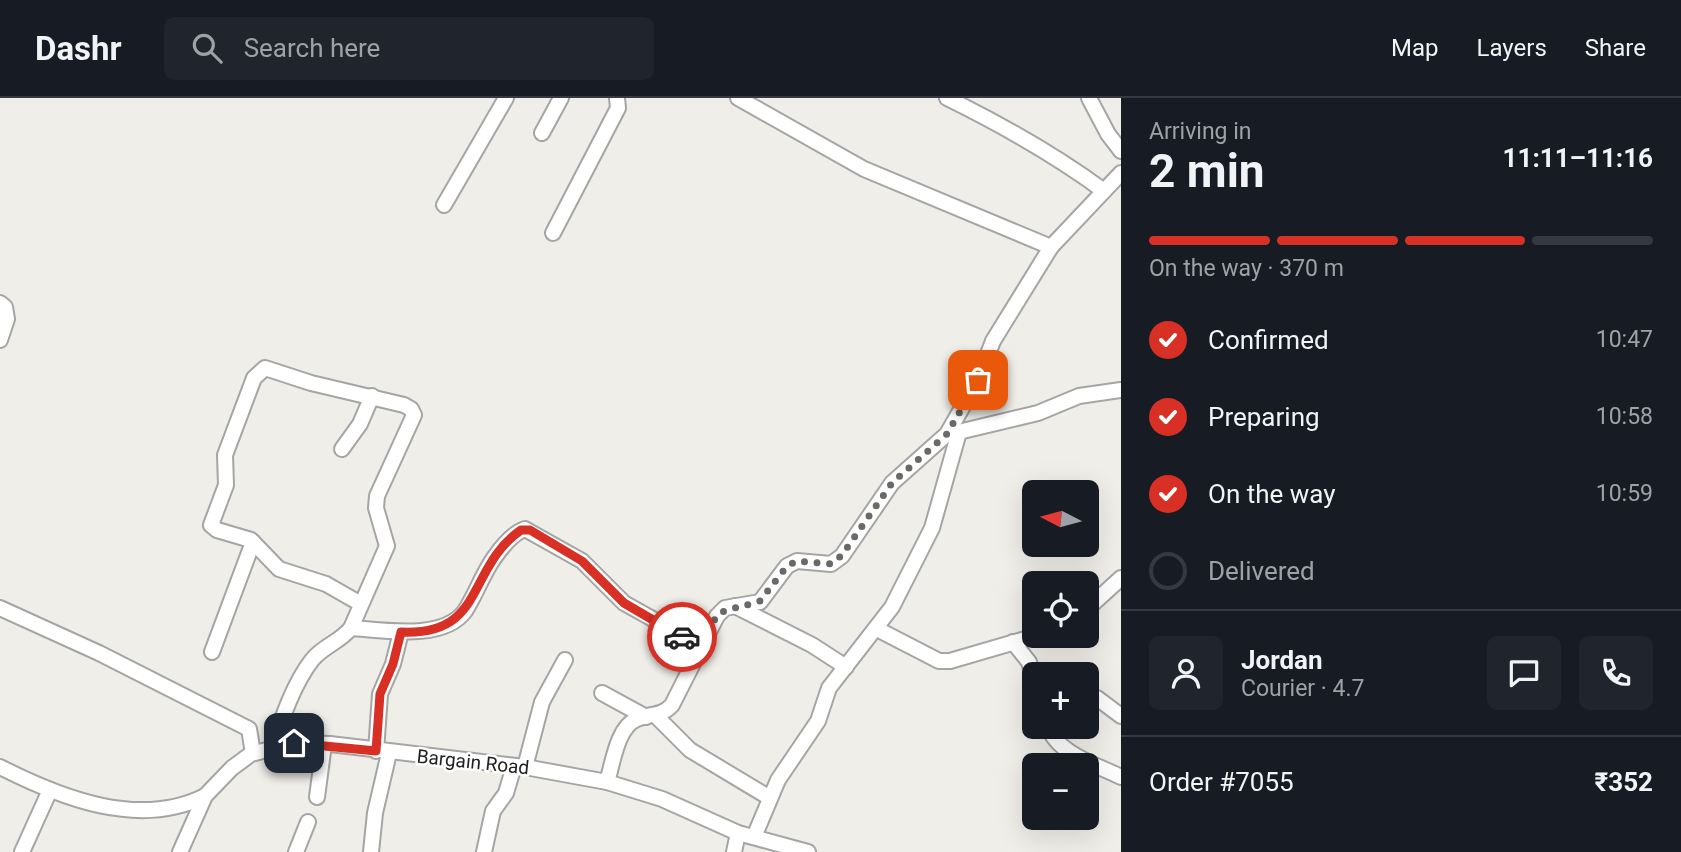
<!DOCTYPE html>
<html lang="en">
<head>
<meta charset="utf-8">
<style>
  :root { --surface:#171b24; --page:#20242c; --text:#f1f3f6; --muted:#9ea1a6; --line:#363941; --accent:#d93025 }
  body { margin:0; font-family:Roboto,sans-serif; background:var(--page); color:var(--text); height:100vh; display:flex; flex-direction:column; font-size:26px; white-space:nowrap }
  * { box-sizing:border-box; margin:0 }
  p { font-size:23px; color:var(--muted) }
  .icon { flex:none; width:38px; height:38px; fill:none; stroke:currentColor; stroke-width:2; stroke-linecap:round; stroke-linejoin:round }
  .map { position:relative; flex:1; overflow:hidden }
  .side { display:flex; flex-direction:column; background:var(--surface); width:560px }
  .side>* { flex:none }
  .needle { width:46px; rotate:276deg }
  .fabs { position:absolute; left:1022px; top:382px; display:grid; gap:14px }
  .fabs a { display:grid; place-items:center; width:77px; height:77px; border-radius:10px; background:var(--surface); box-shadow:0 7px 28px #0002; font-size:35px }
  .pin { position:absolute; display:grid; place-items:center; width:60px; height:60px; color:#fff; margin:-30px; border-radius:14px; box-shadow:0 4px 10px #0006 }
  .courier { position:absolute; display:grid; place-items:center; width:70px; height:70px; margin:-35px; border:5px solid #d93025; border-radius:50%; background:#fff; color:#222; box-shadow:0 2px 9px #0007 }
  .summary em { font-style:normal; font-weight:700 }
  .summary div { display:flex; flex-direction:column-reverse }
  .summary { display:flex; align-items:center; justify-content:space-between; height:119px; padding:0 28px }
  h1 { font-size:46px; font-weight:700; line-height:52px }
  .bar { display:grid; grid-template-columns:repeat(4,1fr); gap:10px 7px; align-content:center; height:84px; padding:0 28px }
  .bar i { height:9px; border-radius:5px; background:var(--line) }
  .bar .active { background:var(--accent) }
  .bar p { grid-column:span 4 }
  .line { display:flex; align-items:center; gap:18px; padding:0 28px; border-top:2px solid var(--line) }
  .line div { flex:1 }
  .round { display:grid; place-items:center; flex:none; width:74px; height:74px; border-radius:10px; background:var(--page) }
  ol { padding:0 28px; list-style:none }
  li { display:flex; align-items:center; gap:21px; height:77px }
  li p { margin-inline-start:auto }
  li .icon { padding:7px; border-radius:50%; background:var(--accent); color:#fff; stroke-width:4 }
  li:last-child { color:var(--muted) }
  li i { width:38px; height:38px; border:4px solid var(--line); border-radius:50% }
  header { display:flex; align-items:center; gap:42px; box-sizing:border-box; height:98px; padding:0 35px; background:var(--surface); border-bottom:2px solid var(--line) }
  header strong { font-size:33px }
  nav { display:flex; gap:38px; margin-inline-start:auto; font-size:24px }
  .search { width:490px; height:63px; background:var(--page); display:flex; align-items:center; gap:18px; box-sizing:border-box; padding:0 24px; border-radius:10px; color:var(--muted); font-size:26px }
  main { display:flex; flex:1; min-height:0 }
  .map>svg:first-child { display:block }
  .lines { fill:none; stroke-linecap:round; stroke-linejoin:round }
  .minor-casing { stroke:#a5a5a5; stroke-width:18 }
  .minor { stroke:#fff; stroke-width:14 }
  .done { stroke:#696967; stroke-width:7; stroke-dasharray:0 12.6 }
  .route { stroke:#d93025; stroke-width:9 }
  .labels { text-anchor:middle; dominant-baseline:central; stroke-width:5; stroke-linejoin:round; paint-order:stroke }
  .street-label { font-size:19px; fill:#212121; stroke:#fff }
</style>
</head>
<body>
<header>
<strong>Dashr</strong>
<div class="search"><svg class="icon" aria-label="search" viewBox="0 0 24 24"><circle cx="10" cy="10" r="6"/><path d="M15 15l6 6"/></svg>Search here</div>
<nav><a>Map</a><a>Layers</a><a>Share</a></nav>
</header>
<main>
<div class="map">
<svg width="1121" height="754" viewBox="0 0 1121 754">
  <rect width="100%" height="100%" fill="#f0eee8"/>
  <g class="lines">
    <!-- minor casing -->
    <g class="minor-casing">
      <g id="minor">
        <polyline points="738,0 864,71 1051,149"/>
        <path d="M947 0C1002 27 1055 57 1104 93"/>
        <polyline points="1089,0 1108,36 1121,53"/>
        <polyline points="542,35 561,0"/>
        <polyline points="444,107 506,0"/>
        <polyline points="553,135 618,10 617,0"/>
        <polyline points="0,205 5,209 7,221 0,242"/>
        <polyline points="950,336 1038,315 1079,298 1121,292"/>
        <polyline points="342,351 360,326 372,298"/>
        <polyline points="735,508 812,547 846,569"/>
        <polyline points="0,510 99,555 249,631 253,655"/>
        <polyline points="1087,511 1121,480"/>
        <path d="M351 530C383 532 443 543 465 513 476 496 482 477 494 460 501 450 513 435 525 431L582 463 624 505 701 548"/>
        <polyline points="877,531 939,563 950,563 1039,537"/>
        <polyline points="1013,544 1029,564 1034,581"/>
        <polyline points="212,554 253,444"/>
        <polyline points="602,595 646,619"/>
        <polyline points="1097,600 1121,618"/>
        <polyline points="656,618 690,652 770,700"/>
        <path d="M1048 628C1057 656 1097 667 1121 679"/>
        <path d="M273 648C282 620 294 585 312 562 323 548 340 544 351 530L387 448 376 410 377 398 414 317 411 311 404 307 311 285 265 270 254 280 225 357 226 387 211 427 217 432 251 442 279 471 326 486 361 506"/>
        <polyline points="376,653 380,596 393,566 401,534"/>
        <path d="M0 669C61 700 139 731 205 698"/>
        <polyline points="525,669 542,604 565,562"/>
        <path d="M607 684C613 665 617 629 637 621 651 615 661 619 672 607L717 518 725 510 760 504 787 468 797 463 831 466 842 458 892 385 947 336 978 282 993 243 1051 149 1121 75"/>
        <polyline points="317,699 324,646"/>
        <polyline points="754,739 778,682 818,623 829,590 892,509 932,430 959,334"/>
        <polyline points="22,754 50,692"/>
        <polyline points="180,754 205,698 232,670 251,656 294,645 330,646 525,669 607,684 662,701 738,735 808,754"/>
        <polyline points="296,754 308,724"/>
        <polyline points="371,754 375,715 389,655"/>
        <polyline points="484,754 493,713 506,695 514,668"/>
        <polyline points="734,754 738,735"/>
      </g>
    </g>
    <!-- minor -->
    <use href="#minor" class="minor"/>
  </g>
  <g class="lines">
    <!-- done -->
    <path class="done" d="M682 539 701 548C722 503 718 517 760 503L787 468 797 463 831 466 842 457 892 385 947 336 978 282"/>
    <!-- route -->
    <path class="route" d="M294 645 376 653 380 596 393 566 401 534C486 538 466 470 521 432H530L582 463 624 505 682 539"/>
  </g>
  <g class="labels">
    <!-- street labels -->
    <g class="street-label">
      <text transform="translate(473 664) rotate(6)">Bargain Road</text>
    </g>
  </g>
</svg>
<div class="fabs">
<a><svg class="needle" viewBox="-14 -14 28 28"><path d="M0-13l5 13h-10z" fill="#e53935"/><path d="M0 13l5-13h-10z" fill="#9ea1a6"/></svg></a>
<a><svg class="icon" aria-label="locate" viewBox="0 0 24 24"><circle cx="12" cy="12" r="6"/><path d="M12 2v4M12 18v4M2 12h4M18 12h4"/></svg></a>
<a>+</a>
<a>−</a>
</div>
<div class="pin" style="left:978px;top:282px;background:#ea580c"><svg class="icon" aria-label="bag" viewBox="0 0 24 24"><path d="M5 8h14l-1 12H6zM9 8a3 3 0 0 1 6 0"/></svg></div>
<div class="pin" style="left:294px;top:645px;background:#1f2937"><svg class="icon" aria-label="home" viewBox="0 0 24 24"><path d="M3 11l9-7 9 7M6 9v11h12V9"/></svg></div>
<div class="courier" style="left:682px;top:539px"><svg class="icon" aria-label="car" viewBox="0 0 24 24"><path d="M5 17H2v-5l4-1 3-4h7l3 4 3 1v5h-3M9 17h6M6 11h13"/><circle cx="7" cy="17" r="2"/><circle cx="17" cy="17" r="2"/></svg></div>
</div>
<section class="side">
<div class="summary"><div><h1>2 min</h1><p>Arriving in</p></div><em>11:11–11:16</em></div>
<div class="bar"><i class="active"></i><i class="active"></i><i class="active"></i><i></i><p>On the way · 370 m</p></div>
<ol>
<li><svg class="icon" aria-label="check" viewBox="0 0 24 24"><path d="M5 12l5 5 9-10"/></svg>Confirmed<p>10:47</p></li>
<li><svg class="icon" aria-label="check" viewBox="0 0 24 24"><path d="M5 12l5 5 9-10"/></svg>Preparing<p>10:58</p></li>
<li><svg class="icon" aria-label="check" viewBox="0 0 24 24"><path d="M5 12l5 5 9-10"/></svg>On the way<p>10:59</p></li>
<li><i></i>Delivered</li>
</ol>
<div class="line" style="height:126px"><a class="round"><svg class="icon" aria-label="person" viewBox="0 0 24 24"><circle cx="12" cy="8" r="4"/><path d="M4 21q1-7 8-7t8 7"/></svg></a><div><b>Jordan</b><p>Courier · 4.7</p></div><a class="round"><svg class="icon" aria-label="chat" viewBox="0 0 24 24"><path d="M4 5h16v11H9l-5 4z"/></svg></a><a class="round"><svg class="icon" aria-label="phone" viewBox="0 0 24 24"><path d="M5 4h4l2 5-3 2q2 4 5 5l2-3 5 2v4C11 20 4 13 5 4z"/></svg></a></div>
<div class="line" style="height:91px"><div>Order #7055</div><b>₹352</b></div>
</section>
</main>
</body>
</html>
